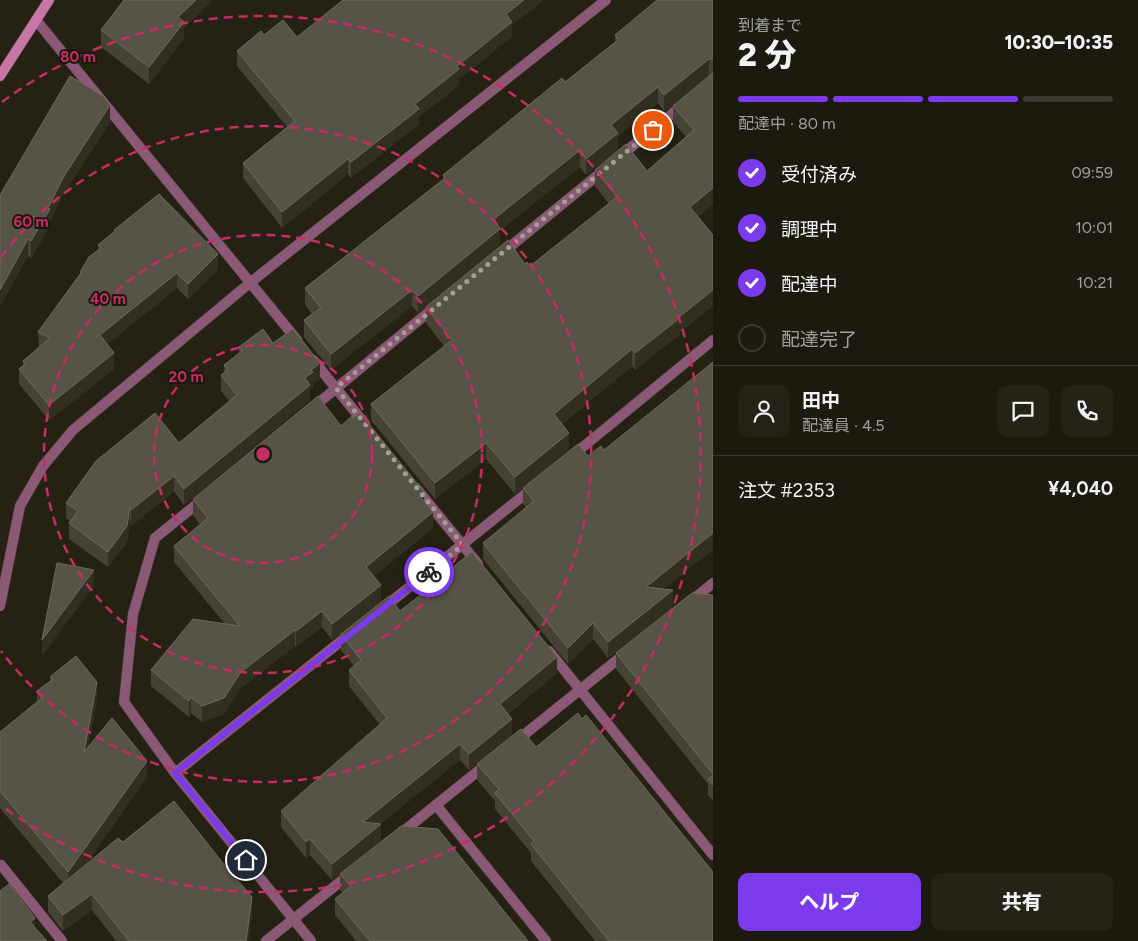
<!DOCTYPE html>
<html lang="ja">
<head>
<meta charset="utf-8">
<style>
  :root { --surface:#1c1a0f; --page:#252318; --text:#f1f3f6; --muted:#a0a19e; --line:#3a382f; --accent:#7c3aed }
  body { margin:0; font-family:Figtree,"Noto Sans JP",sans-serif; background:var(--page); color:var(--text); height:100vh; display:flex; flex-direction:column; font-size:19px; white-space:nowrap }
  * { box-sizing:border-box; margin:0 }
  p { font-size:16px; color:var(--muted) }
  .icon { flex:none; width:28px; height:28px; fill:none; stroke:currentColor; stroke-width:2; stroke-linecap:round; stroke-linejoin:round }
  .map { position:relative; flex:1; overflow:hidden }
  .panel { display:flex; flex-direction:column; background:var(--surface); width:425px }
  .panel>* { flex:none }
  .pin { position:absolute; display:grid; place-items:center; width:42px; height:42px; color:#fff; margin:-21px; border:2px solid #fff; border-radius:50%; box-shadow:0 1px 5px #0007 }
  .courier { position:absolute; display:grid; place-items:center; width:50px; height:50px; margin:-25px; border:4px solid #7c3aed; border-radius:50%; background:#fff; color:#222; box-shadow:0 1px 6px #0007 }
  .head em { font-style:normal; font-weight:800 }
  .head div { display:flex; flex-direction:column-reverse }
  .head { display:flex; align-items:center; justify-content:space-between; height:85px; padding:0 25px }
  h1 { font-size:32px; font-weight:800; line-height:38px }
  .bar { display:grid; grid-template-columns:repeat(4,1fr); gap:8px 5px; align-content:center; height:60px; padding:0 25px }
  .bar i { height:6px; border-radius:4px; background:var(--line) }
  .bar .on { background:var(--accent) }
  .bar p { grid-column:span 4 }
  .line { display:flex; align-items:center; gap:12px; padding:0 25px; border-top:1px solid var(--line) }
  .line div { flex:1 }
  .round { display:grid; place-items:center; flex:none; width:52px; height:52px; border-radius:10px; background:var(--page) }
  ol { padding:0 25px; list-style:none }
  li { display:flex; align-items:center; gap:15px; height:55px }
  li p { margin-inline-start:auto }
  li .icon { padding:5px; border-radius:50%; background:var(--accent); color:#fff; stroke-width:4 }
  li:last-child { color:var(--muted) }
  li i { width:28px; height:28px; border:2px solid var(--line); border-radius:50% }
  .action { display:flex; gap:10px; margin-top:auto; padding:10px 25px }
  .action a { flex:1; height:58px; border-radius:10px; background:var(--accent); color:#fff; font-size:20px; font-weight:800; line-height:58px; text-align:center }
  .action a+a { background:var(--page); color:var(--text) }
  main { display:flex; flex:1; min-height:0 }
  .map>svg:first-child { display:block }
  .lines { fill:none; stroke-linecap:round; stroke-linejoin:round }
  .street-casing { stroke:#403d30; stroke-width:11 }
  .secondary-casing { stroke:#403d30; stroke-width:11 }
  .street { stroke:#8b5876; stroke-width:10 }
  .secondary { stroke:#c776a7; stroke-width:10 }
  .wall { fill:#464335 }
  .shaded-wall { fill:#322f21 }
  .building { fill:#575447; stroke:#6d6a5e }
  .done { stroke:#a29f95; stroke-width:5; stroke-dasharray:0 9 }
  .route { stroke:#7c3aed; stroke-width:6 }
  .ring { fill:none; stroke:#c62c68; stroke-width:2.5; stroke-dasharray:9 6 }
  .centre { fill:#c62c68; stroke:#1c180b; stroke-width:2.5 }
  .ring-label { font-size:15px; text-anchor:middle; font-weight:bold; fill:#c62c68; stroke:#1c180b; stroke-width:4; stroke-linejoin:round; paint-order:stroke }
</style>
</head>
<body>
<main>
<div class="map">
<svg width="713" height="941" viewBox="0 0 713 941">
  <rect width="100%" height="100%" fill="#252214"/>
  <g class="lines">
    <!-- street casing -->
    <g class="street-casing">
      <g id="street">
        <polyline points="36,20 297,340"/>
        <polyline points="619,157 683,105"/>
        <polyline points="501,254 604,170"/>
        <polyline points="313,360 365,424"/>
        <polyline points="311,409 435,307"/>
        <polyline points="572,456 713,340"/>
        <polyline points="416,488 478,564"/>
        <polyline points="202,500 155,538 133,614 124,702 175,773 311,941"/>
        <polyline points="691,601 713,583"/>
        <polyline points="0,606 20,506 43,466 73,430 251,282 606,0"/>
        <polyline points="383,608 534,487"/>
        <polyline points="549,651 713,855"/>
        <polyline points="515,742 627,652"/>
        <polyline points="175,773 350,634"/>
        <polyline points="436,805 546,941"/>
        <polyline points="400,834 488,763"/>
        <polyline points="1,865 62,941"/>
        <polyline points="266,941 350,874"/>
      </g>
    </g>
    <!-- secondary casing -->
    <g class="secondary-casing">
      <polyline id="secondary" points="0,76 49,0"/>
    </g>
    <!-- street -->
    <use href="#street" class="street"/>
    <!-- secondary -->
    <use href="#secondary" class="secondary"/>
  </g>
  <!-- wall -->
  <g class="wall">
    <polygon points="713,0 713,204 698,217 713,235 713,306 680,332 680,334 635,370 632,366 562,424 569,449 515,494 486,459 435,499 371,420 371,404 444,346 426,323 426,307 525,264 530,266 609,204 595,186 595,170 647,171 686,137 673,122 673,106 710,75 709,76 664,112 658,103 618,136 618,150 586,175 580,167 500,230 500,245 418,313 412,306 331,370 304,337 304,320 312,314 305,305 305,288 443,180 443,175 565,82 615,42 615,35"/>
    <polygon points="512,25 512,37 459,79 459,85 419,117 419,124 351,178 348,174 282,228 243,178 243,163 287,127 237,66 237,51 264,35 297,37"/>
    <polygon points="184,28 184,38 149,84 101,47 101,30"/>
    <polygon points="110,122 64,193 50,221 50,226 31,258 28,256 0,306 0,195"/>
    <polygon points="114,230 218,269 188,299 177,288 107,344 114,369 49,420 19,384 19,369 23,366 23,361 39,348 38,332 80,275 80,272 98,250 98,245 114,232"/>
    <polygon points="273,343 320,379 313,385 313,388 310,390 310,400 184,505 174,491 131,526 130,521 127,542 108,567 69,539 69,523 70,521 66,518 66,503 179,443 229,401 221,391 221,375 224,373 224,365 239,354 239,347"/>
    <polygon points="341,426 424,501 433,528 374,576 381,601 332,640 322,627 296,647 295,646 241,688 224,714 202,722 191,713 189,717 151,686 151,670 225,624 174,562 174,546 200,525 193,515 193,499"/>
    <polygon points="523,488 664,589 673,607 608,658 593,639 568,664 483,559 483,543 526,508 523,504"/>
    <polygon points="454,566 557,673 508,714 512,735 469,770 460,760 380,824 381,840 332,880 310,855 306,858 281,827 281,811 380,725 349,686 349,670 354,666 341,650 341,634 400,611 454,569"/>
    <polygon points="713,595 713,801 708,795 708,784 616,669 616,653"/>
    <polygon points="50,677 97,699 88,747 147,777 86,864 123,842 252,914 248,941 116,941 92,910 63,931 48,912 48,896 63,883 0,808 0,732 37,702 37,691 50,681"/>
    <polygon points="582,719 713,941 595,941 531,861 531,853 495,809 495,801 477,780 477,764 536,747"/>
    <polygon points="340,874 528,941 356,941 335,915 335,899 343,893 340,890"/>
  </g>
  <!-- shaded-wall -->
  <g class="shaded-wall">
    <polygon points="196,0 213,0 184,28 184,38 149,84 149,67 178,17"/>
    <polygon points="524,0 544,0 512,25 512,37 459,79 459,85 419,117 419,124 351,178 351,162 457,66 506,14"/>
    <polygon points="709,59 709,76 664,112 664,95"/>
    <polygon points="658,87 658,103 618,136 618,150 586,175 586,159 611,125"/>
    <polygon points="110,105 110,122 64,193 50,221 50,226 31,258 31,241 64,176"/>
    <polygon points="580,150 580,167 500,230 500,245 418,313 418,296 494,219"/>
    <polygon points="348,159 348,174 282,228 282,212"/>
    <polygon points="713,188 713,204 690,224 690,207"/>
    <polygon points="28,239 28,256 0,306 0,290"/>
    <polygon points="218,254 218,269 188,299 188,284"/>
    <polygon points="177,273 177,288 100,350 100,335"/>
    <polygon points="412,290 412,306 331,370 331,354"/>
    <polygon points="713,290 713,306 680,332 680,334 635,370 635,353"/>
    <polygon points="632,349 632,366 554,430 554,414"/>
    <polygon points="114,353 114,369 49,420 49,405"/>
    <polygon points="320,363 320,379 313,385 313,388 310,390 310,400 184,505 184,489 305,378 311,370"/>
    <polygon points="569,433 569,449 515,494 515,477"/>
    <polygon points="486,443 486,459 435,499 435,483"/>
    <polygon points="174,476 174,491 131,526 131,510"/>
    <polygon points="424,492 424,508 420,496"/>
    <polygon points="130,506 130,521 127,542 108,567 108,552"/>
    <polygon points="433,512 433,528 366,583 366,567"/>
    <polygon points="713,533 713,550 646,603 646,587"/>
    <polygon points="94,570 94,586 42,656 42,640"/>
    <polygon points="381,585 381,601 332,640 332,624"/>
    <polygon points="673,590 673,607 608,658 608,642"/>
    <polygon points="322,611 322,627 296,647 296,631"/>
    <polygon points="593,623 593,639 568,664 568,648"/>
    <polygon points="295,630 295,646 241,688 224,714 202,722 202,706 241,672"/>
    <polygon points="557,657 557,673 500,720 500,704"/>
    <polygon points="97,682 97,699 84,768 84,752"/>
    <polygon points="191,697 191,713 189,717 189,701"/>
    <polygon points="512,719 512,735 469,770 469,754"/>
    <polygon points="460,744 460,760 363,838 363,822"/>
    <polygon points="147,761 147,777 68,889 68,872"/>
    <polygon points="381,824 381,840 332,880 332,864"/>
    <polygon points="310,839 310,855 306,858 306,842"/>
    <polygon points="92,894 92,910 63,931 63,915"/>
    <polygon points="252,897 252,914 248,941 246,941"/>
    <polygon points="35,918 35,934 30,922"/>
  </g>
  <!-- building -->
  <g class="building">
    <polygon points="124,0 196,0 178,17 184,22 149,67 101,30"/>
    <polygon points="343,0 524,0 506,14 512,22 457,66 459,69 415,104 419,109 351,162 348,159 282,212 243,163 295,121 237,51 261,31 264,35 283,20 297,37"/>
    <polygon points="657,0 713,0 713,59 709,59 664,95 658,87 611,125 618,133 586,159 580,150 494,219 500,229 418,296 412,290 331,354 304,320 321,308 305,288 445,178 443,175 562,78 565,82 618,40 615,35"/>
    <polygon points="713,73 713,188 690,207 713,235 713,290 679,317 680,318 635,353 632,349 554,414 569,433 515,477 486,443 435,483 371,404 452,340 426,307 508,240 525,264 527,262 530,266 617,197 595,170 626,144 647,171 694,130 673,106"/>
    <polygon points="70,76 103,96 110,105 64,176 48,208 50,209 31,241 28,239 0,290 0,195"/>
    <polygon points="159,194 218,254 188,284 177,273 100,335 114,353 49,405 19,369 25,364 23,361 50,338 38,332 81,273 80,272 89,257 101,248 98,245 115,231 114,230"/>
    <polygon points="263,329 273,343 293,329 320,363 311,370 313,372 305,378 310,385 184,489 174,476 131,510 130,506 127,526 108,552 69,523 78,511 66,503 96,461 155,413 179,443 237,395 221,375 228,370 224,365 242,351 239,347"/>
    <polygon points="713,362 713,533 646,587 673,590 608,642 593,623 568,648 483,543 534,501 523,488 578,444 588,456 601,446 604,450"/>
    <polygon points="318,396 341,426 352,416 353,418 360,413 424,492 420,496 433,512 366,567 381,585 332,624 322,611 296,631 295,630 241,672 224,698 202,706 191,697 189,701 151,670 193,619 240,626 174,546 208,518 193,499"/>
    <polygon points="472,552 557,657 500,704 512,719 469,754 460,744 363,822 381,824 332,864 310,839 306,842 281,811 387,718 349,670 361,660 341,634 389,596 400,611 455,568 454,566"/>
    <polygon points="57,563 94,570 42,640"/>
    <polygon points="692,593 713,595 713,774 616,653"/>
    <polygon points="76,656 97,682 84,752 112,718 147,761 68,872 0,791 0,732 42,698 37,691 53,679 50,677"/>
    <polygon points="578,713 582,719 586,715 713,872 713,941 609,941 531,844 534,841 495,793 499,789 477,764 521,729 536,747"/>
    <polygon points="713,775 713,785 708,779"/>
    <polygon points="174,801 222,862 252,897 246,941 129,941 92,894 63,915 48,896 118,838 123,842"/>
    <polygon points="401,826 438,829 528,941 370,941 335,899 351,886 340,874"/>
    <polygon points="9,884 35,918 30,922 47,941 0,941 0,891"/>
  </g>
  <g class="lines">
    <!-- done -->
    <polyline class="done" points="429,572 463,545 336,388 653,130"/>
    <!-- route -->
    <polyline class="route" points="246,860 175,773 429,572"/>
  </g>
  <!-- distance rings -->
  <g class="ring">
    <circle cx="263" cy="454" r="109"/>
    <circle cx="263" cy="454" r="219"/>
    <path d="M1 257A328 328 0 1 1 1 651"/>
    <path d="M2 102A438 438 0 1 1 2 806"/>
  </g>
  <circle cx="263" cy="454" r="8" class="centre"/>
  <g class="ring-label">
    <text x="78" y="62">80 m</text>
    <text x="31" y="227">60 m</text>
    <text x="108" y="304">40 m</text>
    <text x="186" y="382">20 m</text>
  </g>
</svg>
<div class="pin" style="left:653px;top:130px;background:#ea580c"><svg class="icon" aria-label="bag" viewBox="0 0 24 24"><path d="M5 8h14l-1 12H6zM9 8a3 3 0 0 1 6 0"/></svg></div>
<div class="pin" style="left:246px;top:860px;background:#1f2937"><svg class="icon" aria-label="home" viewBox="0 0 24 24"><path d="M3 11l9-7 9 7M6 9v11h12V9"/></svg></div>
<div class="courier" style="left:429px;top:572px"><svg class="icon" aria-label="bike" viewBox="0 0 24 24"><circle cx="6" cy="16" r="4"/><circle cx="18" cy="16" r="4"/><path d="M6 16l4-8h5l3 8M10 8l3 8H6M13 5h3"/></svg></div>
</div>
<section class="panel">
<div class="head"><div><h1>2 分</h1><p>到着まで</p></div><em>10:30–10:35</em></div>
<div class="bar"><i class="on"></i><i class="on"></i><i class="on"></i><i></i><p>配達中 · 80 m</p></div>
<ol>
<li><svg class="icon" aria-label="check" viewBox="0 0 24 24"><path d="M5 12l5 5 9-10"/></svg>受付済み<p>09:59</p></li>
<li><svg class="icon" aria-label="check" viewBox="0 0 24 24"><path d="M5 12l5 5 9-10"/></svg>調理中<p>10:01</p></li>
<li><svg class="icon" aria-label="check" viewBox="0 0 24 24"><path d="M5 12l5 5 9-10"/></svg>配達中<p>10:21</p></li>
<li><i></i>配達完了</li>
</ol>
<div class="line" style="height:90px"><a class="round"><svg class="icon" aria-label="person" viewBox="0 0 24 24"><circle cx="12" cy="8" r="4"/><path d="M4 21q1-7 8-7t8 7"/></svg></a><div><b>田中</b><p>配達員 · 4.5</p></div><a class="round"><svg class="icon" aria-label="chat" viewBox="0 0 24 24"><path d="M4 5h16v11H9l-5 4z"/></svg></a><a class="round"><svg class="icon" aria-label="phone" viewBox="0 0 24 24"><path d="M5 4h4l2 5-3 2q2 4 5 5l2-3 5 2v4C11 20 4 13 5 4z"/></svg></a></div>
<div class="line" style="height:65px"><div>注文 #2353</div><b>¥4,040</b></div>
<div class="action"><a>ヘルプ</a><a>共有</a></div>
</section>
</main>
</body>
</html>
